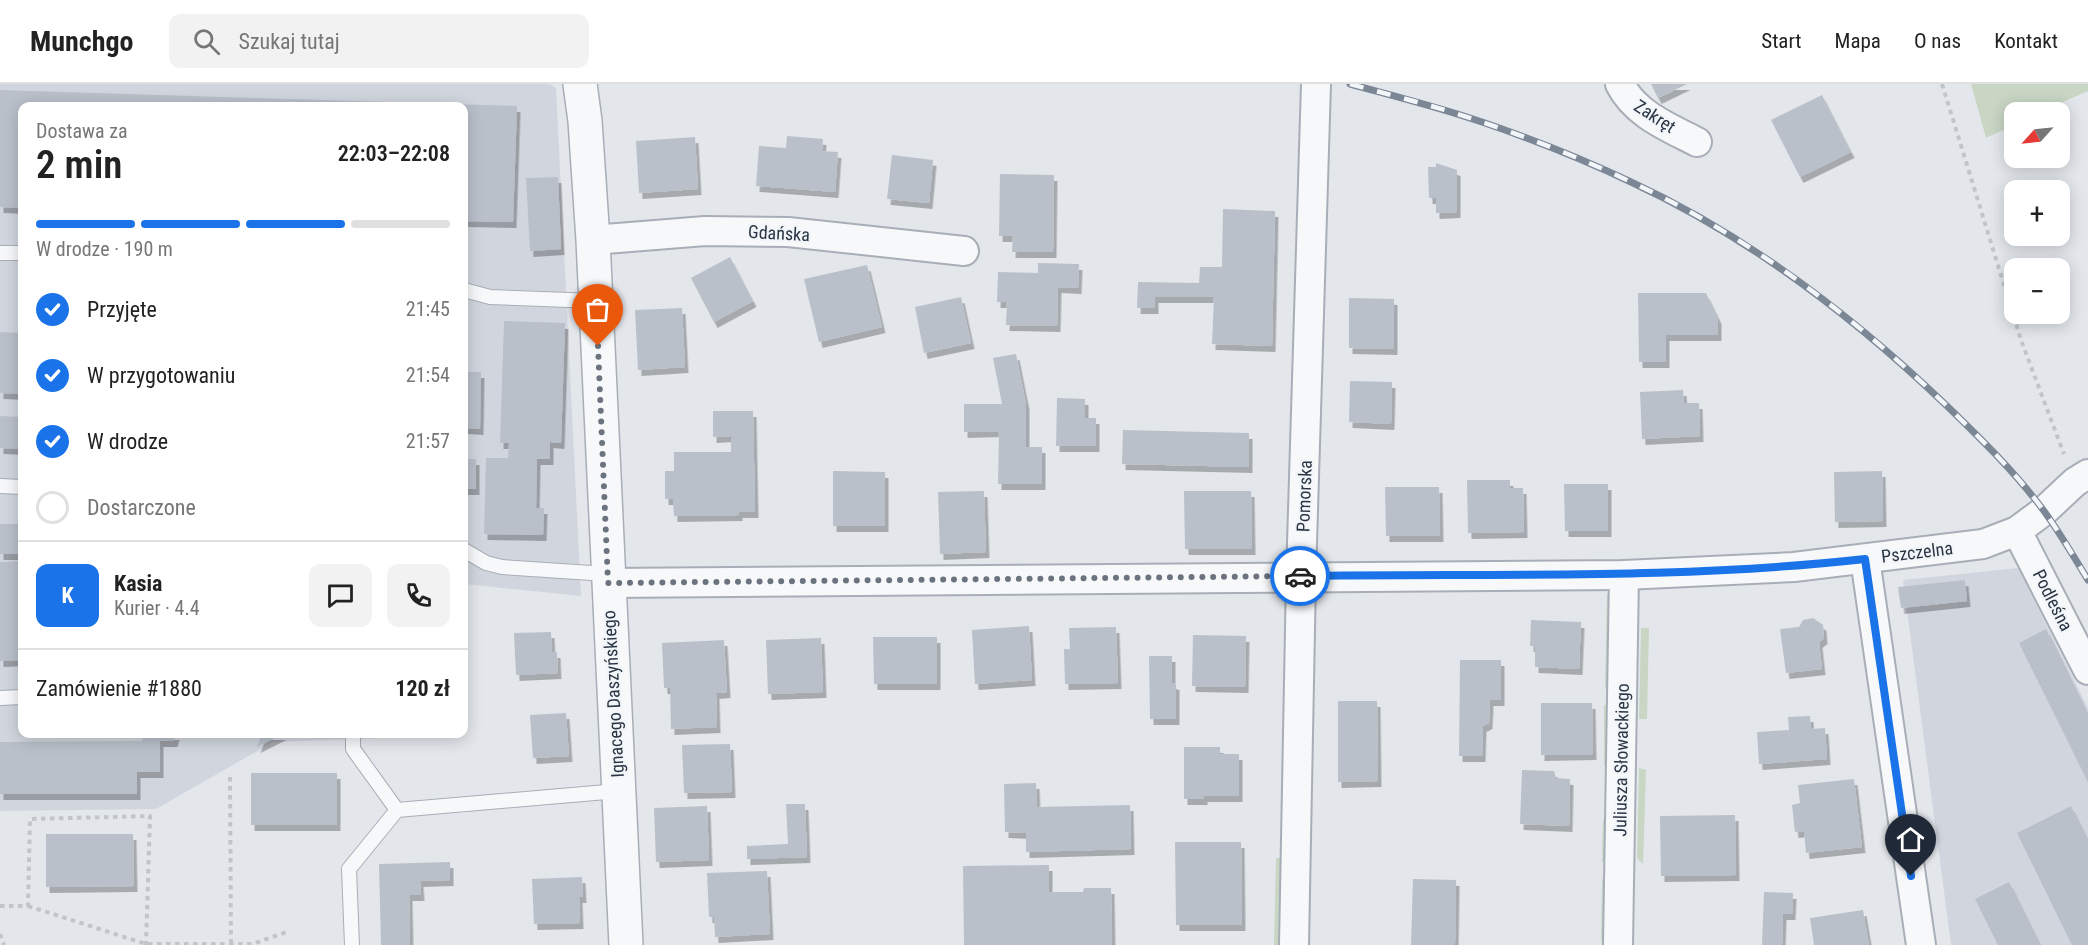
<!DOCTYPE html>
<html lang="pl">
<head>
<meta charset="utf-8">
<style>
  :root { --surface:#fff; --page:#f2f2f2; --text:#222; --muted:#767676; --line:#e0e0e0; --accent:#1a73e8 }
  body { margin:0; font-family:"Roboto Condensed",sans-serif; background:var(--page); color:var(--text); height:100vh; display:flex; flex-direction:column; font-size:22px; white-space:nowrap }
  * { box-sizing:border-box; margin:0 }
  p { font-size:20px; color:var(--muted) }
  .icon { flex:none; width:33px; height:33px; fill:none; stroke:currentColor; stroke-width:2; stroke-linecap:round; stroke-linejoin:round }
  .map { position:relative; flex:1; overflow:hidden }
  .details { position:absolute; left:18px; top:18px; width:450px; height:636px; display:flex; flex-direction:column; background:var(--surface); border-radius:12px; box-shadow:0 3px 15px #0003 }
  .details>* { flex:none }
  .needle { width:39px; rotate:243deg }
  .controls { position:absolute; left:2004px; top:18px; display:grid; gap:12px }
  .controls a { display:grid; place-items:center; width:66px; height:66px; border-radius:12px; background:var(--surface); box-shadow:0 3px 15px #0003; font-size:30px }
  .pin { position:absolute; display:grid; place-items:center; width:51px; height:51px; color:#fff; margin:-62px -26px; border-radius:50% 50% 50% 0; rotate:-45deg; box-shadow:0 0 6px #0007 }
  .pin .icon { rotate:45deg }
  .courier { position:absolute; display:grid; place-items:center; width:60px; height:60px; margin:-30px; border:4px solid #1a73e8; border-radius:50%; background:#fff; color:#222; box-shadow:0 2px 8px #0007 }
  .summary em { font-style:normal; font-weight:600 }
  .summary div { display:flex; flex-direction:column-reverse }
  .summary { display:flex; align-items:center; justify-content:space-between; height:102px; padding:0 18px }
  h1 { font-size:39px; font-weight:600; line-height:45px }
  .bar { display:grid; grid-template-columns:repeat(4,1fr); gap:9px 6px; align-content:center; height:72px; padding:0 18px }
  .bar i { height:8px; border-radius:4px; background:var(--line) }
  .bar .active { background:var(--accent) }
  .bar p { grid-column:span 4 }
  .line { display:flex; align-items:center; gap:15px; padding:0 18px; border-top:2px solid var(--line) }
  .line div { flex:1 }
  .round { display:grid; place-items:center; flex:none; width:63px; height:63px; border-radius:12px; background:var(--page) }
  ol { padding:0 18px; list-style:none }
  li { display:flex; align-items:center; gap:18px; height:66px }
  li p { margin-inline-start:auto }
  li .icon { padding:6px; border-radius:50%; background:var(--accent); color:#fff; stroke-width:4 }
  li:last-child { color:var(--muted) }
  li i { width:33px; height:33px; border:3px solid var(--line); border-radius:50% }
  header { display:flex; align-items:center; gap:36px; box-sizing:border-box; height:84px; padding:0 30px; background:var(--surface); border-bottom:2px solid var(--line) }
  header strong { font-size:28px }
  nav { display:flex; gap:33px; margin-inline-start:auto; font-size:21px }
  .search { width:420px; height:54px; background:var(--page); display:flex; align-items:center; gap:15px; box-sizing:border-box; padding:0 21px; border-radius:12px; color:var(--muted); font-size:22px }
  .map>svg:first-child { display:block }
  .built { fill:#d1d6de }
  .green { fill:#c9d6c4 }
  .building { fill:#bac0ca; filter:url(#shadow) }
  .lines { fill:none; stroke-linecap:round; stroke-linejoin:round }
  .service-casing { stroke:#a8aeb7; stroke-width:16 }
  .minor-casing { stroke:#a8aeb7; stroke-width:32 }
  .tertiary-casing { stroke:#a8aeb7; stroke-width:36 }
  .path { stroke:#c1c5cb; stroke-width:4; stroke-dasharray:4.5 4.5; stroke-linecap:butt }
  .service { stroke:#f6f8fa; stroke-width:14 }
  .minor { stroke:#f6f8fa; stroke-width:28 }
  .tertiary { stroke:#f6f8fa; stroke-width:33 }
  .rail-casing { stroke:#7c8796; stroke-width:7 }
  .rail { stroke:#f3f6f9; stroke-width:4.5; stroke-dasharray:14; stroke-linecap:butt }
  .done { stroke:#6b737f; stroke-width:6; stroke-dasharray:0 10.8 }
  .route { stroke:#1a73e8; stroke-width:8 }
  .labels { text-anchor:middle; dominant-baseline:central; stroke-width:4.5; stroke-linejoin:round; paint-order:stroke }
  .street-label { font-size:18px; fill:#2a3545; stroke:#f3f6f9 }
</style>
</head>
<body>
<header>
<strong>Munchgo</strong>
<div class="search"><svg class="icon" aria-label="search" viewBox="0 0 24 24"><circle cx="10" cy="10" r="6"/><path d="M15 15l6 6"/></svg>Szukaj tutaj</div>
<nav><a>Start</a><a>Mapa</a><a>O nas</a><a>Kontakt</a></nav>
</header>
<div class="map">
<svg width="2088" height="861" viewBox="0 0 2088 861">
  <defs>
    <filter id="shadow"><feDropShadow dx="3.5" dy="6" stdDeviation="0" flood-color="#0004"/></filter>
  </defs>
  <rect width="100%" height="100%" fill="#e3e7ec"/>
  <!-- built -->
  <g class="built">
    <polygon points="0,0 550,0 556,4 581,512 464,500 464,22 22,22 22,650 407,650 408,653 273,658 156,725 0,727"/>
    <polygon points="2018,484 2088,624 2088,861 1951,861 1903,496"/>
  </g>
  <!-- green -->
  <g class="green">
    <polygon points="1971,0 2088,0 2088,7 2040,28 2014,28 2014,41 1986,54"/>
    <polygon points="1607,510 1614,511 1611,603 1605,603"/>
    <polygon points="1641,544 1649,544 1647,635 1639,635"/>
    <rect x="1604" y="621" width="7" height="61"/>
    <polygon points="1639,684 1646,686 1643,780 1637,774"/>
    <polygon points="1603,735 1610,736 1608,779 1602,778"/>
    <polygon points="1276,774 1282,774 1279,861 1274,861"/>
    <polygon points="1602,795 1607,795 1607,857 1601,857"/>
  </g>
  <!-- building -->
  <g class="building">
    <polygon points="1651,0 1687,0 1658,14"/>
    <polygon points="0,6 517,22 513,138 464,137 464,22 22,22 22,124 0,123"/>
    <polygon points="1822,11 1851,68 1800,93 1771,36"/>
    <polygon points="787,52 823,55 822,67 838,68 835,108 756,102 759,62 786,64"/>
    <polygon points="695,53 698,105 639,109 636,57"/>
    <polygon points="892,71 933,76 929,119 887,115"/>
    <polygon points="1436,79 1457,86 1457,128 1436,129 1436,114 1429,114 1428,83 1436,83"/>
    <polygon points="1000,90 1054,91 1053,168 1012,168 1013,152 999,152"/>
    <polygon points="558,93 561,165 530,167 526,94"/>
    <polygon points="1223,125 1275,127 1272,262 1212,260 1214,213 1155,213 1155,224 1137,224 1138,198 1199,199 1200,183 1222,183"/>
    <polygon points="730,173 753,217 714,238 691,194"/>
    <polygon points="1038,179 1079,180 1078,204 1058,203 1057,242 1006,241 1007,218 997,218 998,188 1038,189"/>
    <polygon points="867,181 882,243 819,258 804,195"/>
    <polygon points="1638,209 1706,209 1718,234 1718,251 1666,251 1666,278 1639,278"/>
    <polygon points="961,213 971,259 924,269 915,223"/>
    <polygon points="1349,214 1394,215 1394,265 1349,264"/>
    <polygon points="682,224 685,283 638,286 635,226"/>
    <polygon points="504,237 565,239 561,359 550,358 550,375 537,375 536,424 544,424 543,451 484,450 486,374 508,374 509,359 500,359"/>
    <polygon points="0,248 22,249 22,310 0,309"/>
    <polygon points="1016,270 1026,320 1026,363 1042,363 1042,400 998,400 999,347 964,348 964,320 1002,320 993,274"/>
    <polygon points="464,288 481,288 480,345 464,344"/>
    <polygon points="1350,297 1392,298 1391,340 1349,338"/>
    <polygon points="1683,306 1684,319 1699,319 1700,352 1642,355 1640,308"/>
    <polygon points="1057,314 1085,315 1085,334 1096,334 1096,362 1056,362"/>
    <polygon points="713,327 753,327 755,428 739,428 739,431 674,432 673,415 665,415 665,387 674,387 674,368 731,368 731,352 713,353"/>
    <polygon points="0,332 22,333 22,365 0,364"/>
    <polygon points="1123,346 1249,349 1249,383 1122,380"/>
    <rect x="464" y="375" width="12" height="30"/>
    <polygon points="833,387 885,388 885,442 833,442"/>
    <polygon points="1882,387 1883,437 1835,438 1834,388"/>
    <polygon points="1467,396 1510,396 1510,404 1523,404 1524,448 1468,449"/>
    <polygon points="1564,400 1608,400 1608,447 1565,447"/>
    <polygon points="1385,403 1439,403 1440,452 1386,452"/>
    <polygon points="984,407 986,468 940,470 938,408"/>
    <polygon points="1184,407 1251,407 1252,465 1185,465"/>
    <rect x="0" y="440" width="22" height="30"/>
    <polygon points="22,477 22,576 0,577 0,478"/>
    <polygon points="1965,496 1967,517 1901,524 1898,503"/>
    <polygon points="1813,534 1823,541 1824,554 1819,558 1822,585 1786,589 1780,545 1799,543 1803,536"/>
    <polygon points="1531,536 1581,538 1579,585 1535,583 1535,562 1530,562"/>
    <polygon points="1029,542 1032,596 975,600 972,546"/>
    <polygon points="1116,543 1118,599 1065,600 1064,565 1070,565 1069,544"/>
    <polygon points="2046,545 2088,631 2088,698 2019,559"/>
    <polygon points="551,548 552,568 557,568 558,589 516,591 514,549"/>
    <polygon points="1193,551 1246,552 1245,603 1192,602"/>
    <polygon points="873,553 937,553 937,600 874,600"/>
    <polygon points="821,554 823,608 768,610 766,556"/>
    <polygon points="724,556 727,608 716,609 717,643 671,645 670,604 664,604 662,559"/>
    <polygon points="1149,572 1172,572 1172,599 1176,600 1176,635 1150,635"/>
    <polygon points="1460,576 1501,576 1501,616 1490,616 1489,639 1483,642 1482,672 1459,672"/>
    <polygon points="1338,617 1377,617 1378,697 1338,698"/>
    <polygon points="1541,619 1592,619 1593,670 1541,671"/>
    <polygon points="566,629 569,672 533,674 530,631"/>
    <polygon points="1810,632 1811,645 1825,644 1827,675 1759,680 1757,648 1789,646 1788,633"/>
    <polygon points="144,650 176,650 174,657 160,657 160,688 137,688 137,710 0,710 0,658 142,657"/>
    <polygon points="262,650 283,650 257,663"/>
    <polygon points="730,660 732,708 684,709 682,661"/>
    <polygon points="1184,663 1220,663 1220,670 1239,670 1239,712 1204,712 1204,715 1184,715"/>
    <polygon points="1522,686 1554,687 1556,694 1570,695 1569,742 1520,740"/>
    <rect x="251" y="689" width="86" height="52"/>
    <polygon points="1854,695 1862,763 1806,769 1804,747 1795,748 1792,721 1800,719 1798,701"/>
    <polygon points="1036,699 1037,723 1130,721 1131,765 1026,768 1026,749 1005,748 1004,700"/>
    <polygon points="786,720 805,720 807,773 747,775 747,762 788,760"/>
    <polygon points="707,722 709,776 656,778 654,724"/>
    <polygon points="2071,722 2088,757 2088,861 2072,861 2017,749"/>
    <polygon points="1735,731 1736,791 1661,792 1660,732"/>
    <polygon points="46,750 133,750 134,802 46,803"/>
    <polygon points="1175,758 1241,758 1242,841 1176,841"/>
    <polygon points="450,778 450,796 420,797 421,811 409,811 410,861 381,861 379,780"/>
    <polygon points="1049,781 1049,808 1083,808 1084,804 1111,804 1112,861 964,861 963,782"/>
    <polygon points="767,787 770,850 715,853 714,833 709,833 707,789"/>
    <polygon points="582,793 583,813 579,813 580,839 534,840 532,795"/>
    <polygon points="1413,795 1456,796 1455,861 1411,861"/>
    <polygon points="2009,798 2040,861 1998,861 1975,815"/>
    <polygon points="1764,808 1793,809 1792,830 1783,830 1782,861 1762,861"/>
    <polygon points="1863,826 1869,861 1814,861 1810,834"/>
  </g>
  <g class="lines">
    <!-- service casing -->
    <g class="service-casing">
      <g id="service">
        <polyline points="0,169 22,169"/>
        <polyline points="464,206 490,213 596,217"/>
        <polyline points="0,402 22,403"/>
        <polyline points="464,466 486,479 502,483 607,490"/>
        <polyline points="0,614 22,613"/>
        <polyline points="353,650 353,665 397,726"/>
        <polyline points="352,861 349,785 397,726 618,707"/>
      </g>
    </g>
    <!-- minor casing -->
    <g class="minor-casing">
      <g id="minor">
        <path d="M1620 0C1635 30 1668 43 1697 58"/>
        <polyline points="593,156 705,147 788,148 964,167"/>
        <polyline points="2017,447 2088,586"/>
        <polyline points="1865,475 1921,861"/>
        <polyline points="608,499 1624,491 1794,483 1983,460 2017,447 2044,427 2075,398 2088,390"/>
        <polyline points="1294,861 1301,492 1316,0"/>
        <polyline points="1618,861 1624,491"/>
      </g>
    </g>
    <!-- tertiary casing -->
    <g class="tertiary-casing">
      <polyline id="tertiary" points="580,0 585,37 593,156 626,861"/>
    </g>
    <!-- path -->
    <g class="path">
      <polyline points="1942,0 2021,256 2064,370"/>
      <polyline points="230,693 231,860"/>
      <polyline points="0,822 28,822 30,735 150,732 146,861"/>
      <polyline points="28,822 146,860 253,860 289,847"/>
      <polyline points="0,850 4,861"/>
    </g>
    <!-- service -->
    <use href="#service" class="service"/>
    <!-- minor -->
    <use href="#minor" class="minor"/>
    <!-- tertiary -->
    <use href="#tertiary" class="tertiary"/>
    <!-- rail casing -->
    <g class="rail-casing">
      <path id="rail" d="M1350 0C1394 12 1439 23 1482 38 1532 55 1583 75 1631 98 1750 153 1853 232 1947 322 1981 355 2016 389 2044 427 2060 449 2074 473 2088 496"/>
    </g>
    <!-- rail -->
    <use href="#rail" class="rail"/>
  </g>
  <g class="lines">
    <!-- done -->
    <polyline class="done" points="598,262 608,499 1300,492"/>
    <!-- route -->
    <path class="route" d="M1300 492C1489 489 1677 496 1865 475L1911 792"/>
  </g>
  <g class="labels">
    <!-- street labels -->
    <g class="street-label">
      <text transform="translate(1655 32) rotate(33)">Zakręt</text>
      <text transform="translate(779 149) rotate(3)">Gdańska</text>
      <text transform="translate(1304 412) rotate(-88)">Pomorska</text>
      <text transform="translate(1917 468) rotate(-7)">Pszczelna</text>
      <text transform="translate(2053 516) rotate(63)">Podleśna</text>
      <text transform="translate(613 610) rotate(-93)">Ignacego Daszyńskiego</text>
      <text transform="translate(1621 676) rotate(-89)">Juliusza Słowackiego</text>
    </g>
  </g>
</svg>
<div class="controls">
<a><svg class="needle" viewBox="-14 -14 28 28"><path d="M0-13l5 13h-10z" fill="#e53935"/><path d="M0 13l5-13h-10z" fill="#767676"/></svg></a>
<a>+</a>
<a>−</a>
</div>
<div class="pin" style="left:598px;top:262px;background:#ea580c"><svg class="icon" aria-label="bag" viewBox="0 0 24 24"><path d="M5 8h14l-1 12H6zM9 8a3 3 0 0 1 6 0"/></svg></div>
<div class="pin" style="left:1911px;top:792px;background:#1f2937"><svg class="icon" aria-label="home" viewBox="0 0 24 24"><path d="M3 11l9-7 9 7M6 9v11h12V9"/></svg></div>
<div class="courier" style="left:1300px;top:492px"><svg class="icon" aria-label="car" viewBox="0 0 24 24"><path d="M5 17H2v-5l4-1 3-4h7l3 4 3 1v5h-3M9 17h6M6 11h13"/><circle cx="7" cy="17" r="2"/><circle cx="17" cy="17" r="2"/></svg></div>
<section class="details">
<div class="summary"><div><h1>2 min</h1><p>Dostawa za</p></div><em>22:03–22:08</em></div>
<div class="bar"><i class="active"></i><i class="active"></i><i class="active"></i><i></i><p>W drodze · 190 m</p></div>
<ol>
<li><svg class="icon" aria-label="check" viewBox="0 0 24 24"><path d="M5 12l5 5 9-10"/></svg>Przyjęte<p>21:45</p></li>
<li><svg class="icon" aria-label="check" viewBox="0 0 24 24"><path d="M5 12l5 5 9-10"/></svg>W przygotowaniu<p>21:54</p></li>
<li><svg class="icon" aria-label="check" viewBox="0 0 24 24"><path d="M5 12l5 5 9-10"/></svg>W drodze<p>21:57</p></li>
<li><i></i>Dostarczone</li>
</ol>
<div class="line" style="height:108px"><b class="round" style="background:var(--accent);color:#fff">K</b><div><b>Kasia</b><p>Kurier · 4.4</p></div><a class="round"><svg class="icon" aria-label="chat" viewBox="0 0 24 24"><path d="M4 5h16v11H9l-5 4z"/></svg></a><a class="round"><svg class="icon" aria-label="phone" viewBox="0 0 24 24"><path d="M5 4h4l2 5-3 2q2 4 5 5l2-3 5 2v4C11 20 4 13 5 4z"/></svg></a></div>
<div class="line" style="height:78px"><div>Zamówienie #1880</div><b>120 zł</b></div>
</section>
</div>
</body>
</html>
